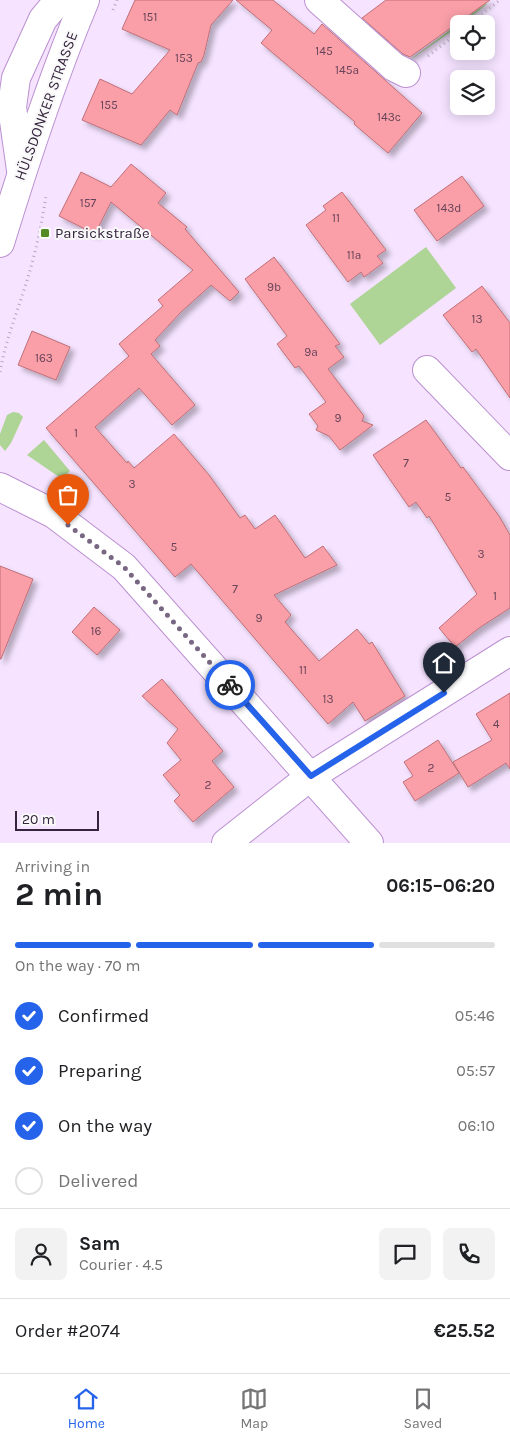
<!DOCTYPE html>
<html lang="en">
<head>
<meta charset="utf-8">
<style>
  :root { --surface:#fff; --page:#f2f2f2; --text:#202124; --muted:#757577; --line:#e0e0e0; --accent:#2563eb }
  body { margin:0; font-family:Karla,sans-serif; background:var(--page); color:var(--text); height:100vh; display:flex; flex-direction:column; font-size:19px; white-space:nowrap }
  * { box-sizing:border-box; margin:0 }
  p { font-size:16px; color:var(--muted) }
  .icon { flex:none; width:28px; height:28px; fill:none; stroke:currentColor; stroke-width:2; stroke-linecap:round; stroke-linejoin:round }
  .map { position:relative; height:843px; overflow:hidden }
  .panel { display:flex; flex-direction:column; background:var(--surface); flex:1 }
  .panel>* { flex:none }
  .controls { position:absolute; left:450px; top:15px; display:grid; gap:10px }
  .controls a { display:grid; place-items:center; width:45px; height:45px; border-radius:8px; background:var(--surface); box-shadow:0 2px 12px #0003; font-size:25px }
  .scale { position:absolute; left:15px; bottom:12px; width:84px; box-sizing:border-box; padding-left:5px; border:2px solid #35243e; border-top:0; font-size:14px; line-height:18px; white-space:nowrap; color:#35243e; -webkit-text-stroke:4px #f8f8f8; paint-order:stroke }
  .pin { position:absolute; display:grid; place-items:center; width:42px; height:42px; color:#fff; margin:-51px -21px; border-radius:50% 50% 50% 0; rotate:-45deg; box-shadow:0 0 5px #0007 }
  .pin .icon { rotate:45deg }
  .courier { position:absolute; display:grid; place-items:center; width:50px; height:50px; margin:-25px; border:4px solid #2563eb; border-radius:50%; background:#fff; color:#222; box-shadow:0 1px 6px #0007 }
  .overview em { font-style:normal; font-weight:700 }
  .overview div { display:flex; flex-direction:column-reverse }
  .overview { display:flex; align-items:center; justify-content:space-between; height:85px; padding:0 15px }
  h1 { font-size:32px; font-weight:700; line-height:38px }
  .bar { display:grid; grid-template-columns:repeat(4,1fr); gap:8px 5px; align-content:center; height:60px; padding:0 15px }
  .bar i { height:6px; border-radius:4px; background:var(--line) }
  .bar .selected { background:var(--accent) }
  .bar p { grid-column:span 4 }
  .line { display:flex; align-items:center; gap:12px; padding:0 15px; border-top:1px solid var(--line) }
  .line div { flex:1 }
  .round { display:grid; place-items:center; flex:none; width:52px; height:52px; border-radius:8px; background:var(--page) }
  ol { padding:0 15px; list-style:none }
  li { display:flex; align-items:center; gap:15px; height:55px }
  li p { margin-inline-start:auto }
  li .icon { padding:5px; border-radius:50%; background:var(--accent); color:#fff; stroke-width:4 }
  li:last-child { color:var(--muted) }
  li i { width:28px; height:28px; border:2px solid var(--line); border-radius:50% }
  .tab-bar { display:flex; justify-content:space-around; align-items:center; height:70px; border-top:1px solid var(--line); background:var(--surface); font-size:14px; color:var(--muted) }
  .tab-bar a { display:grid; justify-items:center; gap:2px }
  .tab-bar .selected { color:var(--accent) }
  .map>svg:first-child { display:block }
  .green { fill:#aed595 }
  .building { fill:#fa9fa8; stroke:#bf6f78; filter:url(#shadow) }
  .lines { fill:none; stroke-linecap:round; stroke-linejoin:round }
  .minor-casing { stroke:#ba90d0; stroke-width:30 }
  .path { stroke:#b8a6c1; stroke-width:3; stroke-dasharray:1 4; stroke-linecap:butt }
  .minor { stroke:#fff; stroke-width:28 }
  .done { stroke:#786782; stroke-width:5; stroke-dasharray:0 9 }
  .route { stroke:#2563eb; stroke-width:6 }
  .poi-dot { fill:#558b25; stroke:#f8f8f8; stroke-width:2 }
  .labels { text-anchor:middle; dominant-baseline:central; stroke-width:4; stroke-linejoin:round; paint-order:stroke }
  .number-label { font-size:12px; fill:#664358 }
  .street-label { font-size:15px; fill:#35243e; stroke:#f8f8f8 }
  .poi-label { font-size:15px; fill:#35243e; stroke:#f8f8f8; text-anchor:start }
</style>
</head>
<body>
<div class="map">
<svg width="510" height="843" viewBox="0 0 510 843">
  <defs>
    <filter id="shadow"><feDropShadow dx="4.5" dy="4.5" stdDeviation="2.5" flood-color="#0004"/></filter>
  </defs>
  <rect width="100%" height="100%" fill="#f5e3ff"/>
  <!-- green -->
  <g class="green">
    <polygon points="486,3 487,4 462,24 459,24 459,26 403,65"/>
    <polygon points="426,247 456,288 380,345 350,304"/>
    <polygon points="13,412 19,413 23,417 11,443 5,451 0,445 0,434 7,415"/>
    <polygon points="44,440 70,471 62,479 27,455"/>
  </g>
  <!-- building -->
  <g class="building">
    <polygon points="135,0 233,0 211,25 204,55 201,62 198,63 177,115 170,110 141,145 82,120 100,79 132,94 170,50 122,29"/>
    <polygon points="236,0 273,0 314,34 322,24 422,113 388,153 354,124 355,122 261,43 272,30"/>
    <polygon points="386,0 490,0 410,57 403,54 362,18"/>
    <polygon points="131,164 166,193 158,203 187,227 185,229 239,292 230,301 211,285 181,312 155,340 160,346 151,354 195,405 172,425 139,388 95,427 127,463 128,461 134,468 174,434 209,475 240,518 245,515 255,529 275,515 305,558 323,546 337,565 274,595 291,615 285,622 319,661 357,629 369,644 372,642 405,696 365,721 353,702 328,724 191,564 175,577 46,428 129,356 119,344 163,306 158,300 193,270 111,202 95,234 59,216 81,172 111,187"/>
    <polygon points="462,176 484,206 437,241 414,210"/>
    <polygon points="342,192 386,250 377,256 383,263 364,277 361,272 348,282 306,225 326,210 323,206"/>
    <polygon points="274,257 340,344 335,346 344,357 328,369 364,416 362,421 373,425 340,450 329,436 316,430 318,426 309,414 326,402 299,366 295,368 277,344 287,336 245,279"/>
    <polygon points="482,286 510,323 510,398 476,349 472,352 443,315"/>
    <polygon points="32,331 70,347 56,380 18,365"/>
    <polygon points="426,420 461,468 463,467 499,516 510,535 510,608 479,628 455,647 439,628 477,594 429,516 427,518 416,502 409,507 373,455"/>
    <polygon points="0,566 33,579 1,659 0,659"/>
    <polygon points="94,607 120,630 97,655 72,632"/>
    <polygon points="162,679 223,751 212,761 234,787 193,822 174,801 180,795 163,775 181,760 167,743 178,729 142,696"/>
    <polygon points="510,693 510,769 506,763 468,787 453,762 492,740 476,714"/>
    <polygon points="438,740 459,773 415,801 403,782 413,776 404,762"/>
  </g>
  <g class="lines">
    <!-- minor casing -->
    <g class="minor-casing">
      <g id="minor">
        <polyline points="319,0 394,67 406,73"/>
        <polyline points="21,170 12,107 16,78 43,19 59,0"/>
        <path d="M0 243C25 161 52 79 85 0"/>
        <polyline points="427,370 510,456"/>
        <polyline points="0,487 54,514 124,567 369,843"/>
        <polyline points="226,843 311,776 510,651"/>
      </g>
    </g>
    <!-- path -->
    <g class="path">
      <polyline points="113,10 117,0"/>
      <polyline points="470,24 500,0"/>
      <polyline points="428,56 459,32"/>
      <path d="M0 372C5 343 15 318 24 290 34 260 41 228 46 196"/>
    </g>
    <!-- minor -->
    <use href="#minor" class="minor"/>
  </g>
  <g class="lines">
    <!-- done -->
    <polyline class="done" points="68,525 124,567 230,685"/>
    <!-- route -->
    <polyline class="route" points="230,685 311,776 444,693"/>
  </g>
  <!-- markers -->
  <rect class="poi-dot" x="40" y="228" width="10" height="10" rx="2.5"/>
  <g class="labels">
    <!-- number labels -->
    <g class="number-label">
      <text x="150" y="17">151</text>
      <text x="324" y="51">145</text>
      <text x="184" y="58">153</text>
      <text x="347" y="70">145a</text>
      <text x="109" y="105">155</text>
      <text x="389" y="117">143c</text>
      <text x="88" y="203">157</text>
      <text x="449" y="208">143d</text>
      <text x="336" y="218">11</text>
      <text x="354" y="255">11a</text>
      <text x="274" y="287">9b</text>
      <text x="477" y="319">13</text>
      <text x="311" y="352">9a</text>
      <text x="44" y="358">163</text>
      <text x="338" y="418">9</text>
      <text x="76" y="433">1</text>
      <text x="406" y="463">7</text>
      <text x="132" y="484">3</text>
      <text x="448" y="497">5</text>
      <text x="174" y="547">5</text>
      <text x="481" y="554">3</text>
      <text x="235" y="589">7</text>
      <text x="495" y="596">1</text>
      <text x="259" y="618">9</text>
      <text x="96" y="631">16</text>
      <text x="303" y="670">11</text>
      <text x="328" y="699">13</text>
      <text x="496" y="724">4</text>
      <text x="431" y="768">2</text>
      <text x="208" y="785">2</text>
    </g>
    <!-- street labels -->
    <g class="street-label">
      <text transform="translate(46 106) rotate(-70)">HÜLSDONKER STRASSE</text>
    </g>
    <!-- poi labels -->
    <g class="poi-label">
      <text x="55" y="233">Parsickstraße</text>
    </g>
  </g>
</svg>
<div class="controls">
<a><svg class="icon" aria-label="locate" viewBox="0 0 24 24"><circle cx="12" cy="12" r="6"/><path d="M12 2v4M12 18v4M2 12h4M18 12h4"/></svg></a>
<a><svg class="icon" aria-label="layers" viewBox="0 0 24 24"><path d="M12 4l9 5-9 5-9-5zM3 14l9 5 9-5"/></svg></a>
</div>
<div class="scale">20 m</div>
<div class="pin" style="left:68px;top:525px;background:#ea580c"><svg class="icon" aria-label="bag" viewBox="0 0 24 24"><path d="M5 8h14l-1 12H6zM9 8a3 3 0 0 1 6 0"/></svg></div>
<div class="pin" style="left:444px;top:693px;background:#1f2937"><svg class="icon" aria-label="home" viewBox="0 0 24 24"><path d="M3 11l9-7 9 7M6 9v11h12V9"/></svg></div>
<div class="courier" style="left:230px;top:685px"><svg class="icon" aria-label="bike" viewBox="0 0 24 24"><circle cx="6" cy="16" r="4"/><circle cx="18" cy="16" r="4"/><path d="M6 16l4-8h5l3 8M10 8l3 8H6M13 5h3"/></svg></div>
</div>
<section class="panel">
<div class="overview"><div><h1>2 min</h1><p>Arriving in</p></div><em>06:15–06:20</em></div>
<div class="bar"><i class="selected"></i><i class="selected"></i><i class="selected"></i><i></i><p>On the way · 70 m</p></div>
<ol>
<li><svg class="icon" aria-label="check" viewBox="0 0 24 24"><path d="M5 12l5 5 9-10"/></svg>Confirmed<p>05:46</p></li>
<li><svg class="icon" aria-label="check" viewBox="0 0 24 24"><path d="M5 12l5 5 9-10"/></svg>Preparing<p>05:57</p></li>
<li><svg class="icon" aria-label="check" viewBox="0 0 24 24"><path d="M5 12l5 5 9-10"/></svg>On the way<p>06:10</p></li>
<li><i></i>Delivered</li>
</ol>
<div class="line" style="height:90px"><a class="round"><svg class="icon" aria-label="person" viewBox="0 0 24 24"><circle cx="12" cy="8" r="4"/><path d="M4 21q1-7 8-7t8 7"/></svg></a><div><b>Sam</b><p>Courier · 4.5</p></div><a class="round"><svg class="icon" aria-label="chat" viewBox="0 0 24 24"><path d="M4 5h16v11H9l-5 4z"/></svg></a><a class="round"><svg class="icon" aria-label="phone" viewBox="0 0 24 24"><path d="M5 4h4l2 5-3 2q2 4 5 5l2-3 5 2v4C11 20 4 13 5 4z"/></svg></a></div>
<div class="line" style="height:65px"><div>Order #2074</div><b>€25.52</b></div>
</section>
<nav class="tab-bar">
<a class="selected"><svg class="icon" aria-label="home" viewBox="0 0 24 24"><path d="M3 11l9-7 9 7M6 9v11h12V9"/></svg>Home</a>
<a><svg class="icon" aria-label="map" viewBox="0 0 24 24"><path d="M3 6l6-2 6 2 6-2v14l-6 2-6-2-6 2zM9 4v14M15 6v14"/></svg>Map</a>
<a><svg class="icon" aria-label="saved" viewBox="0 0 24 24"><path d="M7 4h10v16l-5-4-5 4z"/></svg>Saved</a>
</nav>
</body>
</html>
